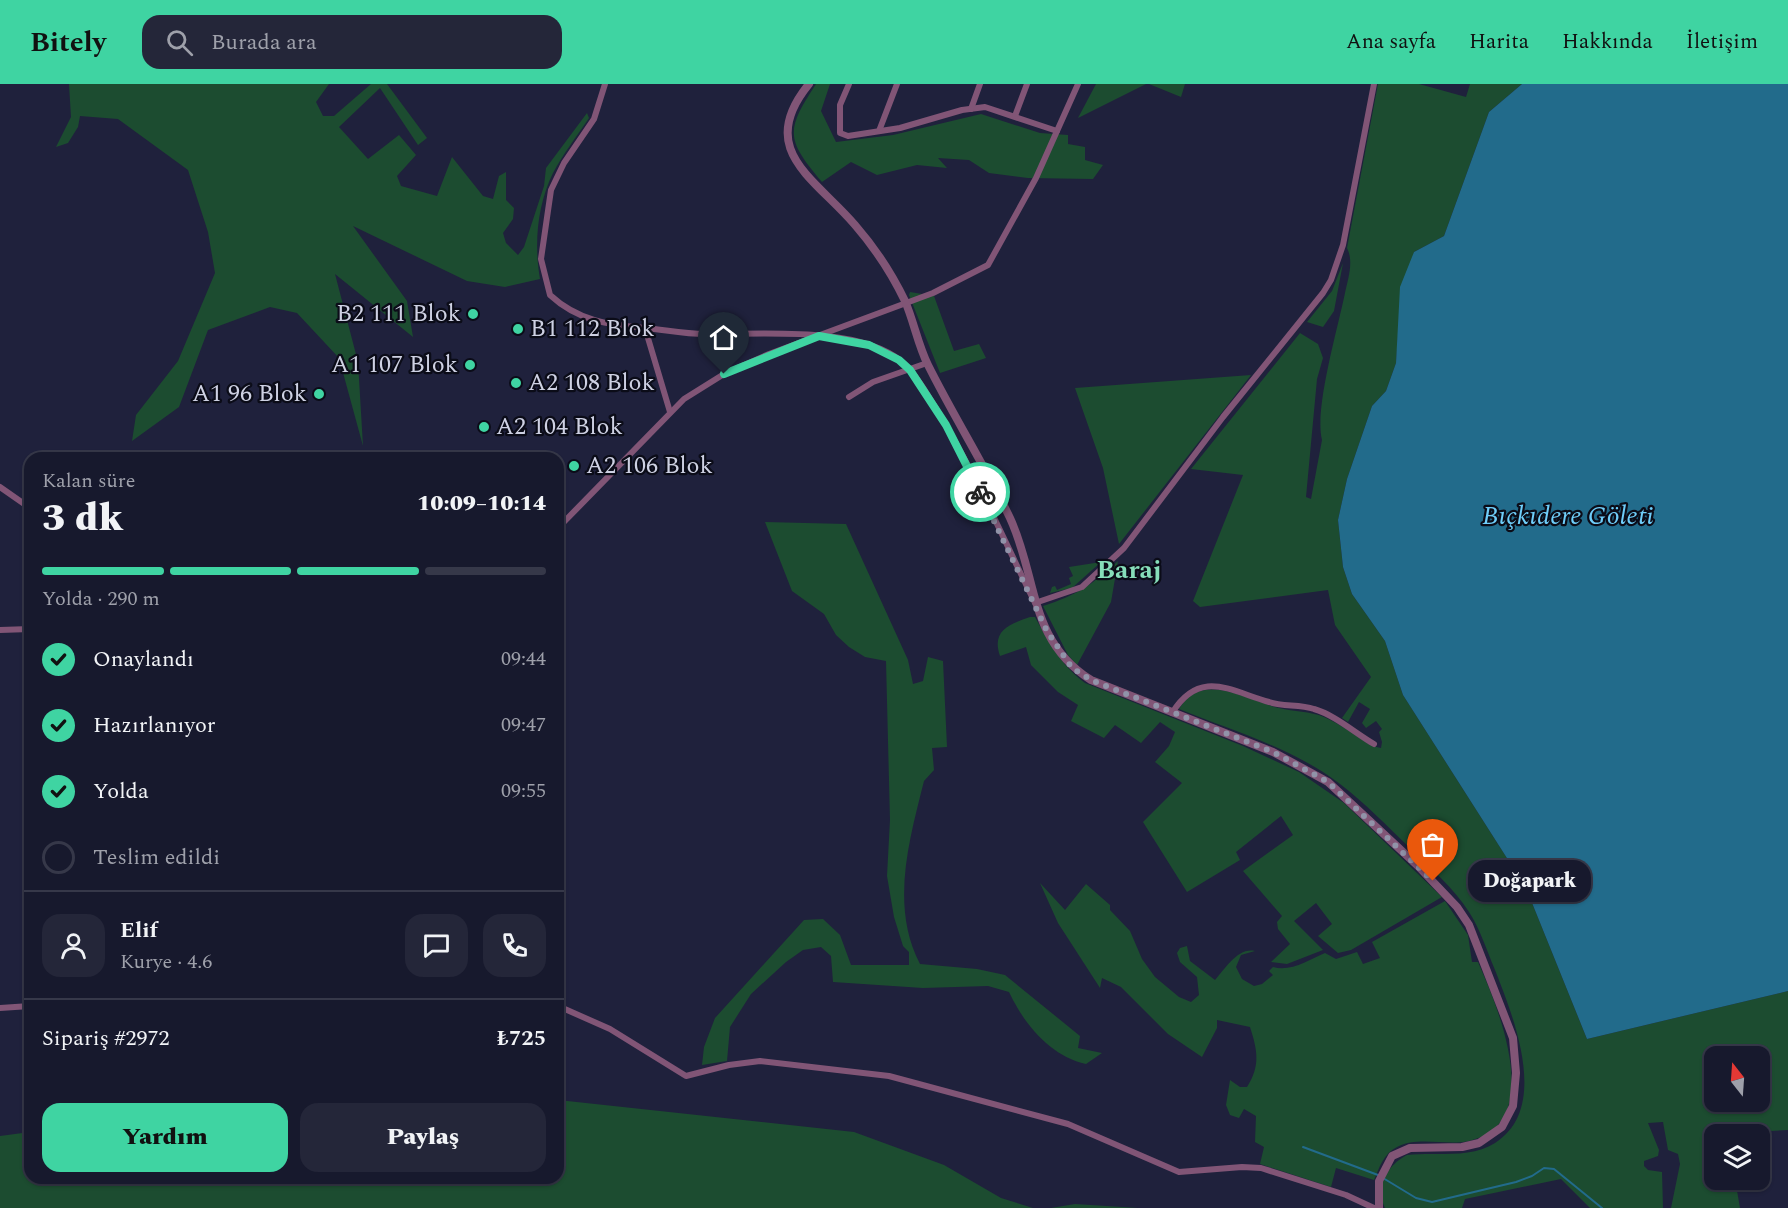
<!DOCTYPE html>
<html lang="tr">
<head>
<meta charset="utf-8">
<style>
  :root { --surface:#17192d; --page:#242639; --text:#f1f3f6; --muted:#9ea0aa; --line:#363849; --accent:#3fd4a2 }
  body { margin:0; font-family:Spectral,serif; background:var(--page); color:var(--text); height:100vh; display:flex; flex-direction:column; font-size:22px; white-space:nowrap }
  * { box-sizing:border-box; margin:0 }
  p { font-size:20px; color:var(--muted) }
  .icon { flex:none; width:33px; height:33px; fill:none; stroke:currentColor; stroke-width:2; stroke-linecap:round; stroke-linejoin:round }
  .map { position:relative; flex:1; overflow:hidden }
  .details { position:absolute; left:24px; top:368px; width:540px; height:732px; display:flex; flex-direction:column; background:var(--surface); border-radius:18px; box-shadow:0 2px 4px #0004,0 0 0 2px var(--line) }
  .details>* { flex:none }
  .needle { width:39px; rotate:343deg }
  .buttons { position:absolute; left:1704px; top:962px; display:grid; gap:12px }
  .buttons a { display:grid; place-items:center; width:66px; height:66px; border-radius:12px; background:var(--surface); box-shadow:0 2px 4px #0004,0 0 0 2px var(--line); font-size:30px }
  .pin { position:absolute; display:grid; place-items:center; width:51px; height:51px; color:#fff; margin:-62px -26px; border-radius:50% 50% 50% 0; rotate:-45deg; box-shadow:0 0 6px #0007 }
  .pin .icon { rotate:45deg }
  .courier { position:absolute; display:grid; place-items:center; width:60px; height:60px; margin:-30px; border:4px solid #3fd4a2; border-radius:50%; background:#fff; color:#222; box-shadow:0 2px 8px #0007 }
  .bubble { position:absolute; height:42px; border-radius:18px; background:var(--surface); box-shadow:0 2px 4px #0004,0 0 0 2px var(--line); font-size:20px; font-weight:800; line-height:42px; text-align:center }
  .overview em { font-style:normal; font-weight:800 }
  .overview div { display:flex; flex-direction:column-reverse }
  .overview { display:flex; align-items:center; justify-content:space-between; height:102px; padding:0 18px }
  h1 { font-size:39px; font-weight:800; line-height:45px }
  .bar { display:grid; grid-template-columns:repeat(4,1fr); gap:9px 6px; align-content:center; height:72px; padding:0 18px }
  .bar i { height:8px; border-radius:4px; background:var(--line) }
  .bar .on { background:var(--accent) }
  .bar p { grid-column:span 4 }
  .line { display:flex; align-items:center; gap:15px; padding:0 18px; border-top:2px solid var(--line) }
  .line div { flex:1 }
  .round { display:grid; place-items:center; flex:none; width:63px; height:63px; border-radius:18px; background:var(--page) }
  ol { padding:0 18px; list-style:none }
  li { display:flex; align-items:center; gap:18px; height:66px }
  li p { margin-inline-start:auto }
  li .icon { padding:6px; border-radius:50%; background:var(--accent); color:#111; stroke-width:4 }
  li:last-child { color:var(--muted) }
  li i { width:33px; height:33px; border:3px solid var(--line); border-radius:50% }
  .button { display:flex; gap:12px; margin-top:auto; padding:12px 18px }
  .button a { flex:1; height:69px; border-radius:18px; background:var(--accent); color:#111; font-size:24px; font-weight:800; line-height:69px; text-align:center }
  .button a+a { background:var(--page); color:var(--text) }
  header { display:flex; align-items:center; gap:36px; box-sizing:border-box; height:84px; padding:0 30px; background:var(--accent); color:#111 }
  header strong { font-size:28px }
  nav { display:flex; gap:33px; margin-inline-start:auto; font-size:21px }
  .search { width:420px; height:54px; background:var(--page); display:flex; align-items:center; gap:15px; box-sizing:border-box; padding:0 21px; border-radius:18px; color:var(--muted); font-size:22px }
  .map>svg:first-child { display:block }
  .green { fill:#1c4c30; fill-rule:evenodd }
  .water { fill:#226b8b }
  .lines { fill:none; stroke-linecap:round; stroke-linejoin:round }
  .stream { stroke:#226b8b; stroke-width:2 }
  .minor { stroke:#815576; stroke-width:6 }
  .tertiary { stroke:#815576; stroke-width:8 }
  .done { stroke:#9193a9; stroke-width:6; stroke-dasharray:0 10.8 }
  .route { stroke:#3fd4a2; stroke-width:8 }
  .poi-dot { fill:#3fd4a2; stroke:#0b0c18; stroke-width:2 }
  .labels { text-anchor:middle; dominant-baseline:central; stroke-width:4.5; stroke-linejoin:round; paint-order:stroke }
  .poi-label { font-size:24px; fill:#ced1e3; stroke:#0b0c18; text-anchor:start }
  .water-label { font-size:26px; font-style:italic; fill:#6fcefa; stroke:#0b0c18 }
  .neighbourhood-label { font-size:26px; font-weight:bold; fill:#86deba; stroke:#0b0c18 }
</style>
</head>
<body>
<header>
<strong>Bitely</strong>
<div class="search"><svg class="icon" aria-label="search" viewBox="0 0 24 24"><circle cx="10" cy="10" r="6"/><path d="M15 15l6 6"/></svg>Burada ara</div>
<nav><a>Ana sayfa</a><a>Harita</a><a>Hakkında</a><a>İletişim</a></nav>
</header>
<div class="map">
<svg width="1788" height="1124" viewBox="0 0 1788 1124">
  <rect width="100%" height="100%" fill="#1f213c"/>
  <!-- green -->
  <g class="green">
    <path d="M69 0H329L316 18 323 32H334L371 0H387L427 54 418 61 380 4 339 43 368 75 399 51 416 71 397 92 401 102 437 112 452 73 483 112 493 115 499 92 506 88V116L514 124 513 135 503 149 506 159 518 171 524 163 544 102 546 84 587 29 589 34C577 52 563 70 553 89 537 122 534 160 540 195L505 203 467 197 353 142 407 217 413 253 335 190 358 278 363 362 339 274 297 229 270 223 208 246 179 323 132 357 136 331 178 277 215 189 208 148 188 86 118 35 80 32 78 43 68 59 56 63 71 33Z"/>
    <path d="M816 0H830L821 27 836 58 893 51 981 30 1040 49 1068 51V60L1085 63V76L1103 81 1093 95 1028 94 989 89 969 76 938 74 947 84 917 81 877 91 851 78 822 98C786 55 785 47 816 0Z"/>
    <polygon points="1096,0 1146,0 1078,34"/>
    <polygon points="1149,0 1185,0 1181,13"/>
    <path d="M1378 0H1419L1466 13 1470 0H1522L1489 28 1444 152 1414 168 1400 226 1396 279 1386 307 1372 322 1347 395 1338 436 1343 483 1352 510 1385 557 1403 611 1526 804 1587 955 1788 907V1046L1714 1050V1095H1735L1740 1124H1671L1680 1080 1678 1070 1668 1066 1663 1038 1648 1039 1659 1066 1658 1072 1644 1077V1082L1648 1086 1662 1088 1663 1124H1590L1561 1095 1465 1115 1462 1124H1385C1375 1103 1387 1081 1407 1071 1436 1068 1470 1075 1495 1059 1551 1024 1513 932 1495 886 1487 867 1480 845 1469 828 1454 804 1430 784 1410 764 1387 742 1365 719 1340 700 1293 664 1233 647 1179 625 1202 586 1246 616 1279 624 1294 628 1310 627 1324 633 1341 640 1357 653 1372 662L1381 664 1382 658 1379 648 1382 645 1376 637 1366 644 1362 639 1370 625 1359 618 1348 638 1342 634 1371 593 1335 541 1328 506 1200 523 1193 517 1243 391 1191 385 1300 249 1318 260 1323 274 1317 295 1306 413 1311 415 1322 356C1314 325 1338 244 1345 209 1348 195 1354 177 1347 164ZM1714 972H1760V1017H1714Z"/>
    <polygon points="1343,179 1334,227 1323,243 1307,238 1332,207"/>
    <polygon points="910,208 934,212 954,267 979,260 986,274 940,289 909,211"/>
    <polygon points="1251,291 1119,460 1103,384 1075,304"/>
    <path d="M765 438 846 440 908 576 913 600 923 597 928 573 943 577 947 663 932 664 934 686 924 697C909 757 890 822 920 880L977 885 1005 891 1080 952 1078 964 1102 969 1086 980C1050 972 1024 940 1009 908L988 902 923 904 833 898 831 872 821 863 803 866 786 878 751 910 730 943 727 977 702 981 704 963 715 934 804 836 823 835 840 851 851 881H909V868L903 862 894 833 887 792 890 736 886 577 865 573 849 563 836 551 824 530 792 507Z"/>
    <path d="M1118 477 1111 518 1077 581 1068 571 1043 522C1077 511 1092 501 1118 477Z"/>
    <polygon points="1101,478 1072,504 1050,509 1052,503 1055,502 1057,506 1071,500 1069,494 1073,492 1069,483"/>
    <path d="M1030 533H1035C1049 559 1061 581 1085 599L1243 662 1299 688 1344 719 1442 813 1351 866 1338 869 1318 852 1332 840 1316 819 1294 837 1323 866 1287 880 1271 878 1290 860 1278 845 1277 838 1282 832 1243 787 1293 751 1281 732 1236 768 1240 776 1187 808 1143 738 1182 699 1155 678 1169 662 1175 648 1160 638 1141 659 1115 641 1104 654 1071 637 1078 621 1058 608 1031 581 1026 563 1000 572C991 546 1010 540 1030 533Z"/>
    <path d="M1040 799 1065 826 1086 800 1110 821V826L1130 847 1142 875 1155 893 1179 913 1191 918 1199 911 1197 893 1180 878 1177 869 1180 864 1187 862 1190 877 1215 896C1225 885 1238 863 1255 867L1241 871 1236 883 1242 895 1254 902 1262 900 1273 891 1269 887 1273 883C1291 888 1309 876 1325 869L1336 875 1357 868 1363 880 1380 874 1372 858 1445 817 1468 851 1472 878H1478C1498 923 1547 1040 1469 1057 1446 1062 1418 1052 1397 1063 1384 1069 1379 1084 1374 1096L1336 1084 1331 1103 1260 1080 1264 1063 1255 1058 1256 1032 1244 1025 1239 1034 1230 1031 1226 1021 1230 996 1240 1003H1247C1261 981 1257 965 1250 943L1217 936V944L1202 973 1168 950 1121 903 1102 894 1100 904 1058 839Z"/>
    <polygon points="558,1016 854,1048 944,1081 1001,1114 1033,1124 0,1124 0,1052 30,1048 30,1094 558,1094"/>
    <polygon points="1075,1120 1138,1124 1051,1124"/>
  </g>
  <!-- water -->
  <polygon class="water" points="1522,0 1788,0 1788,907 1587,955 1526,804 1403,611 1385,557 1352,510 1343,483 1338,436 1347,395 1372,322 1386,307 1396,279 1400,203 1414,168 1444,152 1489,28"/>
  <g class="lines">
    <!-- stream -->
    <g class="stream">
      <polyline points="1303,1063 1378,1091"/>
      <polyline points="1383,1094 1416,1114 1432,1118 1516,1098 1532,1092 1544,1084 1554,1085 1602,1124"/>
    </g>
    <!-- minor -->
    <g class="minor">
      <path d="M605 0 594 35 564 79 551 106 541 175 550 211C578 237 609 241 646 244 666 246 685 250 705 250 760 251 856 241 901 277 916 290 928 311 938 328 975 389 1004 456 1035 519L1082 503 1124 464 1223 333 1323 209 1331 196 1343 161 1374 0"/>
      <polyline points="849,0 840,21 840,49 848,52 900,44 962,26 985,23 1057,47"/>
      <polyline points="971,25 980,0"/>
      <polyline points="1015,32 1027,0"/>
      <polyline points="879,47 897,0"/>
      <polyline points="645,244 670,328"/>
      <polyline points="849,313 873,298 927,279"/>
      <polyline points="0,403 30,424"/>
      <polyline points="558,444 684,315 724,290 769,270 933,209 988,181 1036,94 1078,0"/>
      <polyline points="0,546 30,545"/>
      <path d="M1172 629C1200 584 1230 607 1269 618 1283 623 1299 620 1314 625 1335 631 1355 649 1374 660"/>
      <polyline points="558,922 610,945 686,992 729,981 760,977 889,992 1068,1040 1179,1088 1242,1083 1261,1084 1346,1111 1374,1124"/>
      <polyline points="0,924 30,922"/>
    </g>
    <!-- tertiary -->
    <path class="tertiary" d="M809 0C755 66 815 94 855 141 875 164 892 190 905 217 914 238 918 261 928 281 954 333 985 382 1010 434 1038 494 1028 556 1091 596L1273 668 1328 698 1418 782 1457 823 1469 841 1513 954 1516 989 1513 1022 1502 1043 1479 1059 1462 1063 1410 1064 1392 1072 1379 1097V1124"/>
  </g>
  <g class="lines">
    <!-- done -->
    <polyline class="done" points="980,408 1047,547 1072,584 1091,596 1273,668 1328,698 1433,797"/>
    <!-- route -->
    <polyline class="route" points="724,290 819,252 869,261 899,276 910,286 946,341 980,408"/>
  </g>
  <!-- markers -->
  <g class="poi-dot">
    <circle cx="473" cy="230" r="6"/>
    <circle cx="518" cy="245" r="6"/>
    <circle cx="470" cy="281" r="6"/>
    <circle cx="516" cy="299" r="6"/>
    <circle cx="319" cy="310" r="6"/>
    <circle cx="484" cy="343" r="6"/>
    <circle cx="574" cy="382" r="6"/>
  </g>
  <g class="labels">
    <!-- poi labels -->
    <g class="poi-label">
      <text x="461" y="230" text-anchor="end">B2 111 Blok</text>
      <text x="530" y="245">B1 112 Blok</text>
      <text x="458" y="281" text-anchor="end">A1 107 Blok</text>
      <text x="528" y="299">A2 108 Blok</text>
      <text x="307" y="310" text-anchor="end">A1 96 Blok</text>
      <text x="496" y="343">A2 104 Blok</text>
      <text x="586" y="382">A2 106 Blok</text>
    </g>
    <!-- water labels -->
    <g class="water-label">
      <text x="1568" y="432">Bıçkıdere Göleti</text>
    </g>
    <!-- neighbourhood labels -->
    <g class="neighbourhood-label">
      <text x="1129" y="486">Baraj</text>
    </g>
  </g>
</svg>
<div class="buttons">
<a><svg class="needle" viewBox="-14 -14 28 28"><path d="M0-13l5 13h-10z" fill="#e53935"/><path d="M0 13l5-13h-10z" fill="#9ea0aa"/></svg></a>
<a><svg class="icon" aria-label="layers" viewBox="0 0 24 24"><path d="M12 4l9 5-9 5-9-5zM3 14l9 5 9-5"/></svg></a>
</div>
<div class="pin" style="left:1433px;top:797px;background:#ea580c"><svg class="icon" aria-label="bag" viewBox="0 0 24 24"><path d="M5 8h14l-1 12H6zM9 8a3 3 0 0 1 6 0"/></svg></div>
<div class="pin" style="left:724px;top:290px;background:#1f2937"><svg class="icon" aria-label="home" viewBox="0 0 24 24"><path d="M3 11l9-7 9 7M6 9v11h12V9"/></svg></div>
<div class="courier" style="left:980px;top:408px"><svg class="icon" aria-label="bike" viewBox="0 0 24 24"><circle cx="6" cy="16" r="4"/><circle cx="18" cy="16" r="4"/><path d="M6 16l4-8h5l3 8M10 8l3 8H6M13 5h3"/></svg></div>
<div class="bubble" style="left:1468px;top:776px;width:123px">Doğapark</div>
<section class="details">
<div class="overview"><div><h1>3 dk</h1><p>Kalan süre</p></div><em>10:09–10:14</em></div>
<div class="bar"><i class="on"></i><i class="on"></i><i class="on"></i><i></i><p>Yolda · 290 m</p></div>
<ol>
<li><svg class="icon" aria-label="check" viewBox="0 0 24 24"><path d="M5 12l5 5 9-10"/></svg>Onaylandı<p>09:44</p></li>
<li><svg class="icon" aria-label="check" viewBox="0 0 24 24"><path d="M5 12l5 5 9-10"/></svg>Hazırlanıyor<p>09:47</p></li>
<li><svg class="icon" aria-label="check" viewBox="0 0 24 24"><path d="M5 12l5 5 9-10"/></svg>Yolda<p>09:55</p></li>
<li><i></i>Teslim edildi</li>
</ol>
<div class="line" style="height:108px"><a class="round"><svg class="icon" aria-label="person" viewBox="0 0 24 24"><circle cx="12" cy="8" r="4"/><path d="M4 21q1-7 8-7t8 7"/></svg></a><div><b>Elif</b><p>Kurye · 4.6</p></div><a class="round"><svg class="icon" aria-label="chat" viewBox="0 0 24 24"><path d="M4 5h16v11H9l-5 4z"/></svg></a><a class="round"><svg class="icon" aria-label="phone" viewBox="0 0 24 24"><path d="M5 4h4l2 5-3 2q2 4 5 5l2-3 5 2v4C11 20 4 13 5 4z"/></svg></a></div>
<div class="line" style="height:78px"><div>Sipariş #2972</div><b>₺725</b></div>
<div class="button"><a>Yardım</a><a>Paylaş</a></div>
</section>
</div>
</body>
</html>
